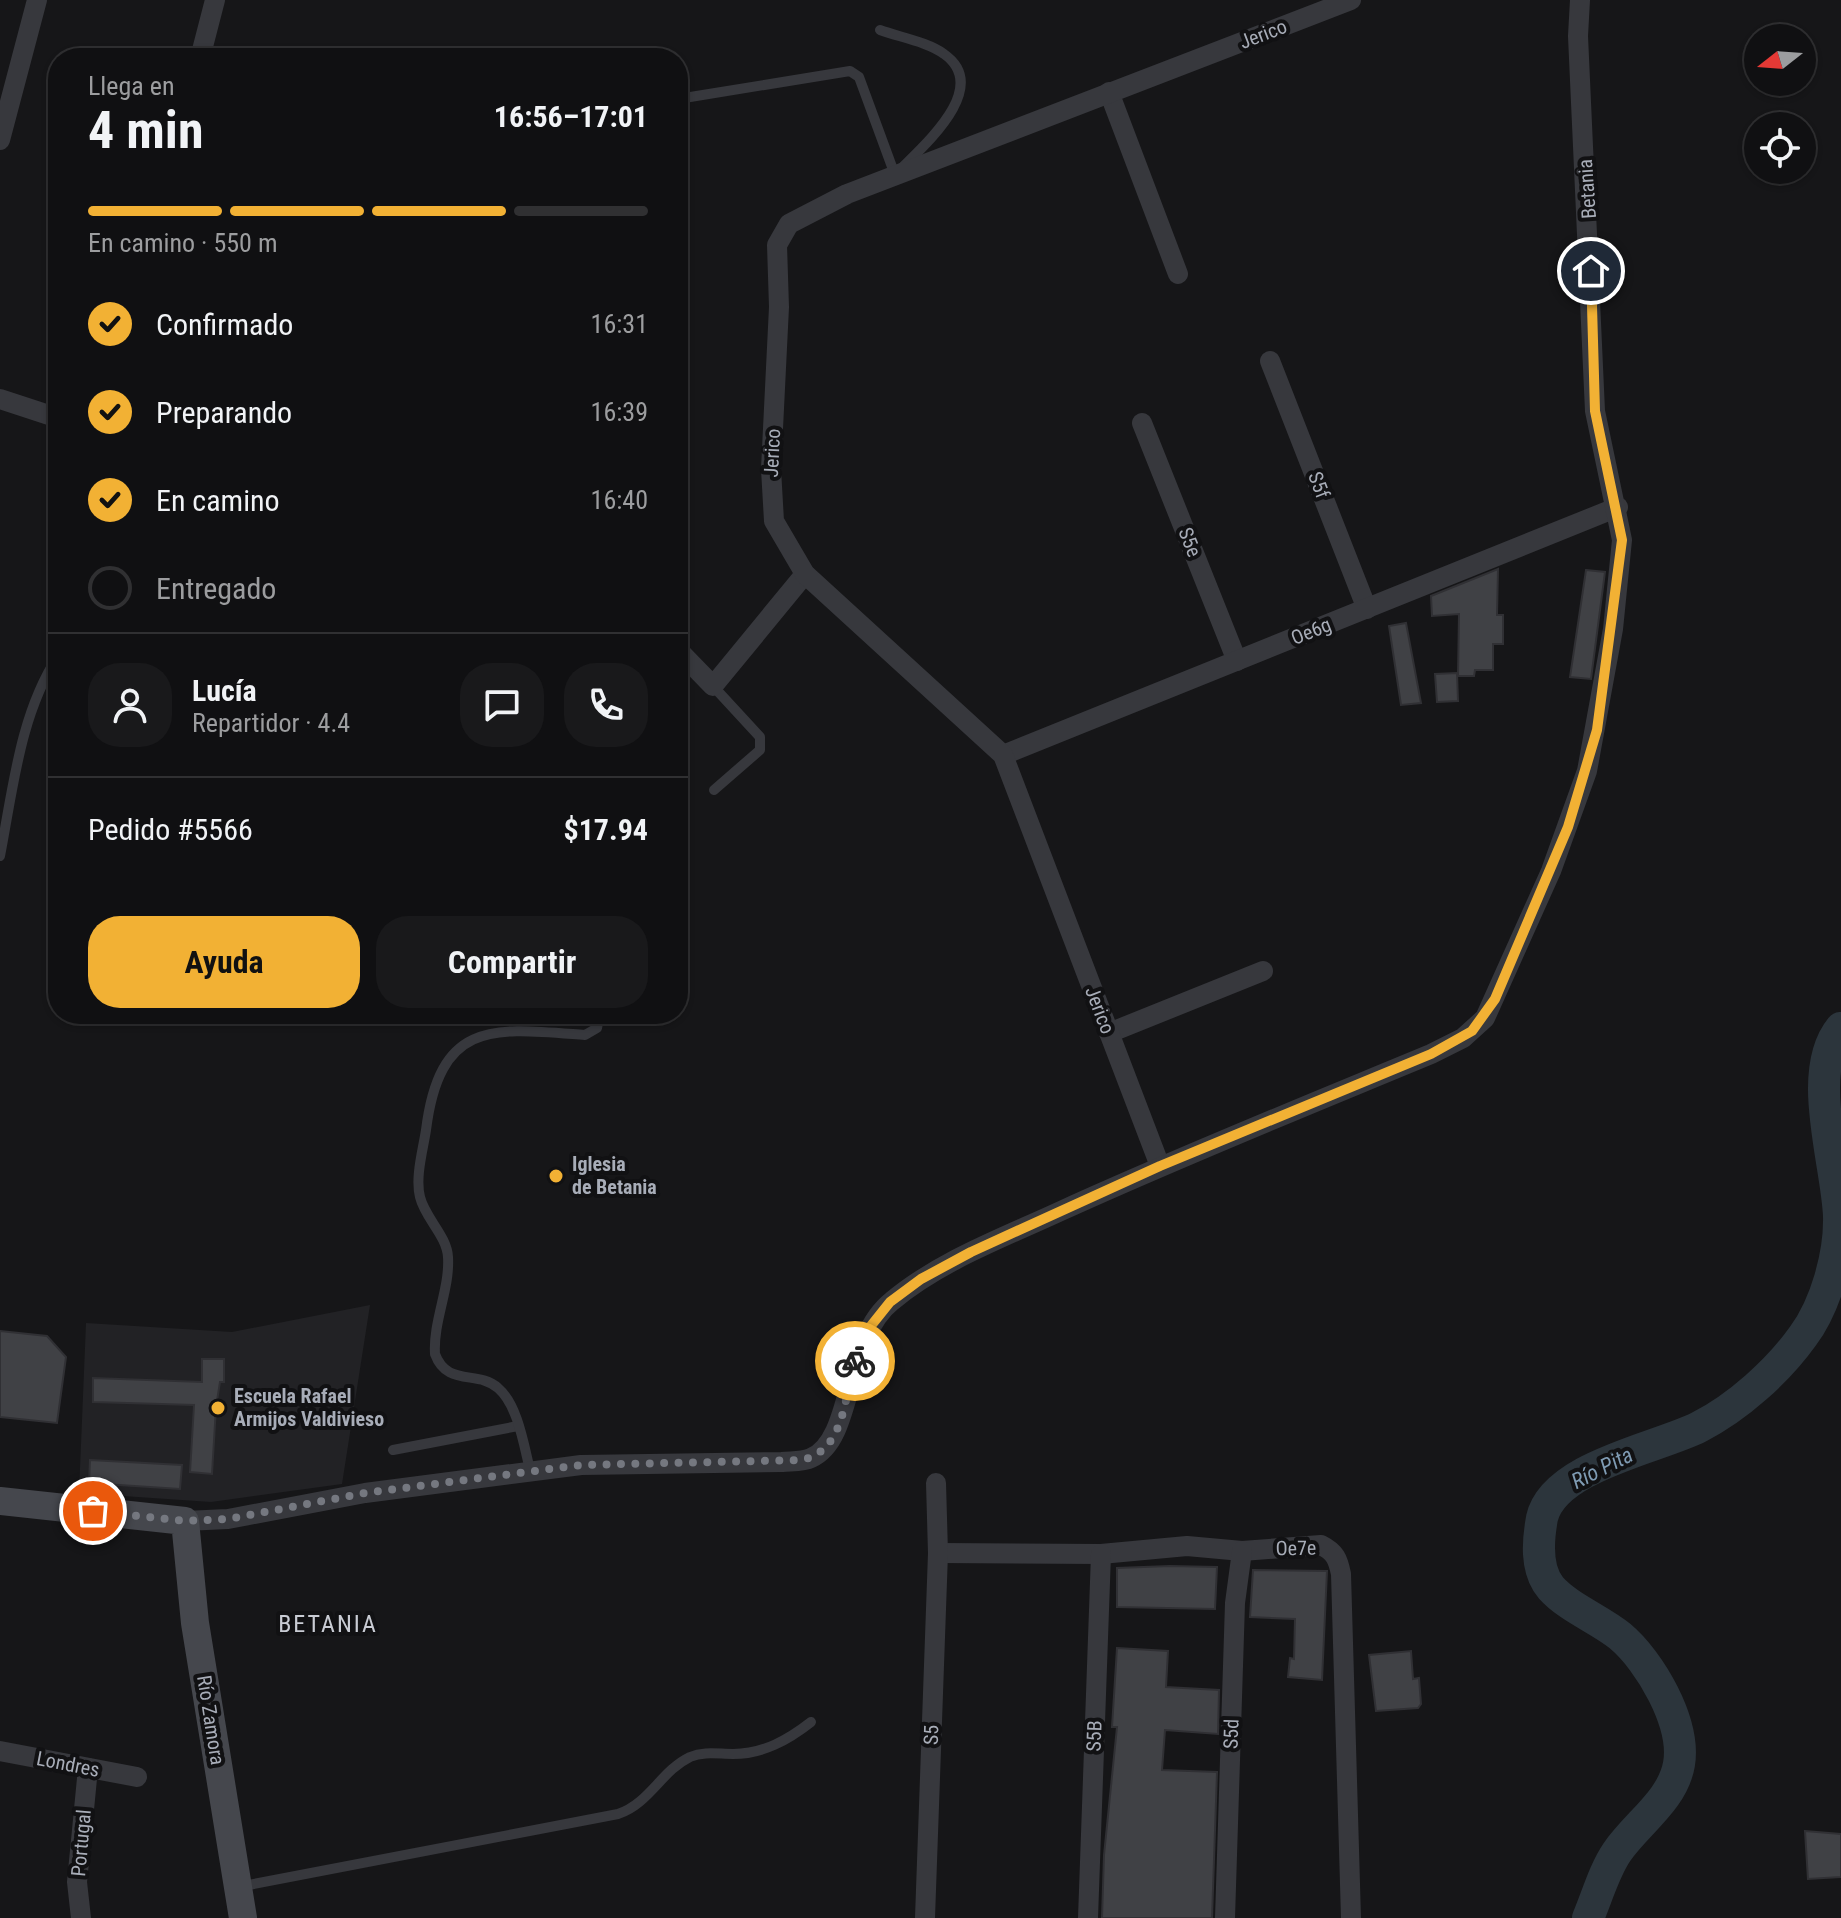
<!DOCTYPE html>
<html lang="es">
<head>
<meta charset="utf-8">
<style>
  :root { --surface:#101012; --page:#19191b; --text:#f1f3f6; --muted:#9c9d9f; --line:#303032; --accent:#f2b134 }
  body { margin:0; font-family:"Roboto Condensed",sans-serif; background:var(--page); color:var(--text); height:100vh; display:flex; flex-direction:column; font-size:30px; white-space:nowrap }
  * { box-sizing:border-box; margin:0 }
  p { font-size:26px; color:var(--muted) }
  .icon { flex:none; width:44px; height:44px; fill:none; stroke:currentColor; stroke-width:2; stroke-linecap:round; stroke-linejoin:round }
  .map { position:relative; flex:1; overflow:hidden }
  .panel { position:absolute; left:48px; top:48px; width:640px; height:976px; display:flex; flex-direction:column; background:var(--surface); border-radius:32px; box-shadow:0 2px 6px #0004,0 0 0 2px var(--line) }
  .panel>* { flex:none }
  .needle { width:52px; rotate:253deg }
  .controls { position:absolute; left:1744px; top:24px; display:grid; gap:16px }
  .controls a { display:grid; place-items:center; width:72px; height:72px; border-radius:50%; background:var(--surface); box-shadow:0 2px 6px #0004,0 0 0 2px var(--line); font-size:40px }
  .pin { position:absolute; display:grid; place-items:center; width:68px; height:68px; color:#fff; margin:-34px; border:4px solid #fff; border-radius:50%; box-shadow:0 2px 8px #0007 }
  .courier { position:absolute; display:grid; place-items:center; width:80px; height:80px; margin:-40px; border:6px solid #f2b134; border-radius:50%; background:#fff; color:#222; box-shadow:0 2px 10px #0007 }
  .summary em { font-style:normal; font-weight:700 }
  .summary div { display:flex; flex-direction:column-reverse }
  .summary { display:flex; align-items:center; justify-content:space-between; height:136px; padding:0 40px }
  h1 { font-size:52px; font-weight:700; line-height:60px }
  .bar { display:grid; grid-template-columns:repeat(4,1fr); gap:12px 8px; align-content:center; height:96px; padding:0 40px }
  .bar i { height:10px; border-radius:6px; background:var(--line) }
  .bar .active { background:var(--accent) }
  .bar p { grid-column:span 4 }
  .line { display:flex; align-items:center; gap:20px; padding:0 40px; border-top:2px solid var(--line) }
  .line div { flex:1 }
  .round { display:grid; place-items:center; flex:none; width:84px; height:84px; border-radius:32px; background:var(--page) }
  ol { padding:0 40px; list-style:none }
  li { display:flex; align-items:center; gap:24px; height:88px }
  li p { margin-inline-start:auto }
  li .icon { padding:8px; border-radius:50%; background:var(--accent); color:#111; stroke-width:4 }
  li:last-child { color:var(--muted) }
  li i { width:44px; height:44px; border:4px solid var(--line); border-radius:50% }
  .button { display:flex; gap:16px; margin-top:auto; padding:16px 40px }
  .button a { flex:1; height:92px; border-radius:32px; background:var(--accent); color:#111; font-size:32px; font-weight:700; line-height:92px; text-align:center }
  .button a+a { background:var(--page); color:var(--text) }
  .map>svg:first-child { display:block }
  .built { fill:#222225 }
  .lines { fill:none; stroke-linecap:round; stroke-linejoin:round }
  .river { stroke:#2c353c; stroke-width:32 }
  .building { fill:#404145; stroke:#303034; stroke-width:2 }
  .lane { stroke:#37383d; stroke-width:10 }
  .street { stroke:#37383d; stroke-width:20 }
  .secondary { stroke:#45474d; stroke-width:28 }
  .done { stroke:#757880; stroke-width:8; stroke-dasharray:0 14.4 }
  .route { stroke:#f2b134; stroke-width:10 }
  .poi-dot { fill:#f2b134; stroke:#111113; stroke-width:3 }
  .labels { text-anchor:middle; dominant-baseline:central; stroke-width:8; stroke-linejoin:round; paint-order:stroke }
  .street-label { font-size:20px; fill:#a8adb8; stroke:#111113 }
  .poi-label { font-size:20px; font-weight:bold; fill:#a8adb8; stroke:#111113; text-anchor:start }
  .water-label { font-size:22px; font-style:italic; fill:#7f9bb3; stroke:#111113 }
  .quarter-label { font-size:24px; letter-spacing:2px; fill:#c9ccd4; stroke:#111113 }
</style>
</head>
<body>
<div class="map">
<svg width="1841" height="1918" viewBox="0 0 1841 1918">
  <rect width="100%" height="100%" fill="#161618"/>
  <!-- built -->
  <polygon class="built" points="370,1305 342,1484 211,1502 79,1493 86,1323 232,1332"/>
  <g class="lines">
    <!-- river -->
    <path class="river" d="M1588 1918C1597 1897 1604 1871 1617 1852 1637 1823 1673 1800 1679 1764 1686 1723 1650 1661 1620 1636 1599 1619 1569 1608 1551 1588 1535 1569 1538 1540 1542 1518 1554 1466 1658 1448 1699 1427 1738 1407 1778 1371 1803 1336 1826 1305 1840 1254 1839 1216 1837 1163 1805 1072 1841 1028"/>
  </g>
  <!-- building -->
  <g class="building">
    <polygon points="1498,569 1497,615 1503,615 1503,644 1493,644 1493,670 1475,670 1474,676 1458,676 1459,614 1432,616 1431,596"/>
    <polygon points="1586,570 1605,572 1591,679 1570,677"/>
    <polygon points="1406,623 1421,703 1401,705 1389,626"/>
    <polygon points="1457,673 1458,701 1437,702 1435,674"/>
    <polygon points="0,1331 47,1336 66,1357 57,1423 0,1417"/>
    <polygon points="202,1359 224,1359 224,1382 220,1382 216,1407 212,1474 190,1472 194,1405 93,1402 93,1378 202,1382"/>
    <polygon points="90,1460 182,1465 180,1489 89,1483"/>
    <polygon points="1170,1566 1217,1567 1215,1609 1117,1607 1117,1568"/>
    <polygon points="1253,1570 1327,1571 1322,1680 1288,1677 1290,1658 1294,1659 1295,1619 1250,1617"/>
    <polygon points="1117,1648 1168,1651 1166,1687 1219,1690 1218,1734 1165,1730 1162,1770 1217,1772 1212,1918 1102,1918 1104,1855 1117,1727 1112,1727"/>
    <polygon points="1411,1651 1413,1679 1419,1678 1421,1704 1418,1708 1376,1711 1369,1655"/>
    <polygon points="1805,1831 1841,1834 1841,1877 1808,1879"/>
  </g>
  <g class="lines">
    <!-- lane -->
    <g class="lane">
      <path d="M678 99 850 71 859 77 895 175C918 150 994 89 944 54 928 42 899 37 880 30"/>
      <polyline points="713,686 760,737 760,750 714,790"/>
      <path d="M0 856C13 789 20 714 58 656"/>
      <polyline points="393,1450 518,1426"/>
      <path d="M530 1470C524 1446 518 1405 498 1388 478 1370 447 1387 435 1354 433 1321 450 1289 448 1257 447 1236 425 1218 420 1197 415 1177 423 1150 426 1130 440 1018 495 1028 585 1035L597 1028 600 1014"/>
      <path d="M238 1887 618 1814C650 1803 661 1771 690 1757 704 1751 718 1754 733 1754 763 1754 788 1740 811 1722"/>
    </g>
    <!-- street -->
    <g class="street">
      <polyline points="200,58 215,0"/>
      <polyline points="1109,92 1178,274"/>
      <polyline points="0,140 37,0"/>
      <polyline points="1270,361 1367,609"/>
      <polyline points="0,399 58,418"/>
      <polyline points="1142,423 1237,661"/>
      <polyline points="678,650 713,686 805,574"/>
      <polyline points="1003,755 1618,507"/>
      <polyline points="1109,1033 1263,971"/>
      <polyline points="1160,1166 1003,755 805,574 774,521 771,469 779,307 777,245 789,224 847,194 1351,0"/>
      <path d="M185 1521 228 1519 365 1493 581 1465 782 1462C791 1461 803 1462 811 1458 855 1439 843 1340 892 1301 941 1260 1005 1237 1063 1210 1184 1155 1308 1105 1431 1054L1463 1038 1485 1018 1551 871 1587 771 1613 629 1622 540 1595 411 1578 36 1580 0"/>
      <path d="M938 1553 1101 1554 1187 1546 1242 1551 1321 1545C1335 1552 1338 1559 1341 1574L1351 1918"/>
      <polyline points="0,1751 137,1777"/>
      <polyline points="81,1918 77,1882 88,1768"/>
      <polyline points="925,1918 938,1553 936,1483"/>
      <polyline points="1088,1918 1101,1554"/>
      <polyline points="1225,1918 1235,1603 1242,1551"/>
    </g>
    <!-- secondary -->
    <polyline class="secondary" points="0,1501 185,1521 195,1623 243,1918"/>
  </g>
  <g class="lines">
    <!-- done -->
    <path class="done" d="M93 1511 185 1521 228 1519 365 1493 581 1465 802 1460C846 1450 844 1395 855 1361"/>
    <!-- route -->
    <polyline class="route" points="855,1361 870,1327 890,1302 921,1279 971,1252 1160,1166 1431,1054 1472,1031 1495,999 1568,827 1597,730 1622,540 1595,411 1591,271"/>
  </g>
  <!-- markers -->
  <g class="poi-dot">
    <circle cx="556" cy="1176" r="8"/>
    <circle cx="218" cy="1408" r="8"/>
  </g>
  <g class="labels">
    <!-- street labels -->
    <g class="street-label">
      <text transform="translate(1263 34) rotate(-21)">Jerico</text>
      <text transform="translate(1587 189) rotate(-94)">Betania</text>
      <text transform="translate(772 453) rotate(-87)">Jerico</text>
      <text transform="translate(1319 485) rotate(69)">S5f</text>
      <text transform="translate(1190 542) rotate(68)">S5e</text>
      <text transform="translate(1311 631) rotate(-22)">Oe6g</text>
      <text transform="translate(1100 1010) rotate(69)">Jerico</text>
      <text transform="translate(1296 1548) rotate(-1)">Oe7e</text>
      <text transform="translate(211 1720) rotate(81)">Río Zamora</text>
      <text transform="translate(1231 1734) rotate(-88)">S5d</text>
      <text transform="translate(931 1735) rotate(-88)">S5</text>
      <text transform="translate(1094 1736) rotate(-88)">S5B</text>
      <text transform="translate(68 1764) rotate(11)">Londres</text>
      <text transform="translate(81 1843) rotate(-85)">Portugal</text>
    </g>
    <!-- poi labels -->
    <g class="poi-label">
      <text x="572" y="1164">Iglesia<tspan x="572" dy="23">de Betania</tspan></text>
      <text x="234" y="1396">Escuela Rafael<tspan x="234" dy="23">Armijos Valdivieso</tspan></text>
    </g>
    <!-- water labels -->
    <g class="water-label">
      <text transform="translate(1602 1468) rotate(-27)">Río Pita</text>
    </g>
    <!-- quarter labels -->
    <g class="quarter-label">
      <text x="328" y="1624">BETANIA</text>
    </g>
  </g>
</svg>
<div class="controls">
<a><svg class="needle" viewBox="-14 -14 28 28"><path d="M0-13l5 13h-10z" fill="#e53935"/><path d="M0 13l5-13h-10z" fill="#9c9d9f"/></svg></a>
<a><svg class="icon" aria-label="locate" viewBox="0 0 24 24"><circle cx="12" cy="12" r="6"/><path d="M12 2v4M12 18v4M2 12h4M18 12h4"/></svg></a>
</div>
<div class="pin" style="left:93px;top:1511px;background:#ea580c"><svg class="icon" aria-label="bag" viewBox="0 0 24 24"><path d="M5 8h14l-1 12H6zM9 8a3 3 0 0 1 6 0"/></svg></div>
<div class="pin" style="left:1591px;top:271px;background:#1f2937"><svg class="icon" aria-label="home" viewBox="0 0 24 24"><path d="M3 11l9-7 9 7M6 9v11h12V9"/></svg></div>
<div class="courier" style="left:855px;top:1361px"><svg class="icon" aria-label="bike" viewBox="0 0 24 24"><circle cx="6" cy="16" r="4"/><circle cx="18" cy="16" r="4"/><path d="M6 16l4-8h5l3 8M10 8l3 8H6M13 5h3"/></svg></div>
<section class="panel">
<div class="summary"><div><h1>4 min</h1><p>Llega en</p></div><em>16:56–17:01</em></div>
<div class="bar"><i class="active"></i><i class="active"></i><i class="active"></i><i></i><p>En camino · 550 m</p></div>
<ol>
<li><svg class="icon" aria-label="check" viewBox="0 0 24 24"><path d="M5 12l5 5 9-10"/></svg>Confirmado<p>16:31</p></li>
<li><svg class="icon" aria-label="check" viewBox="0 0 24 24"><path d="M5 12l5 5 9-10"/></svg>Preparando<p>16:39</p></li>
<li><svg class="icon" aria-label="check" viewBox="0 0 24 24"><path d="M5 12l5 5 9-10"/></svg>En camino<p>16:40</p></li>
<li><i></i>Entregado</li>
</ol>
<div class="line" style="height:144px"><a class="round"><svg class="icon" aria-label="person" viewBox="0 0 24 24"><circle cx="12" cy="8" r="4"/><path d="M4 21q1-7 8-7t8 7"/></svg></a><div><b>Lucía</b><p>Repartidor · 4.4</p></div><a class="round"><svg class="icon" aria-label="chat" viewBox="0 0 24 24"><path d="M4 5h16v11H9l-5 4z"/></svg></a><a class="round"><svg class="icon" aria-label="phone" viewBox="0 0 24 24"><path d="M5 4h4l2 5-3 2q2 4 5 5l2-3 5 2v4C11 20 4 13 5 4z"/></svg></a></div>
<div class="line" style="height:104px"><div>Pedido #5566</div><b>$17.94</b></div>
<div class="button"><a>Ayuda</a><a>Compartir</a></div>
</section>
</div>
</body>
</html>
